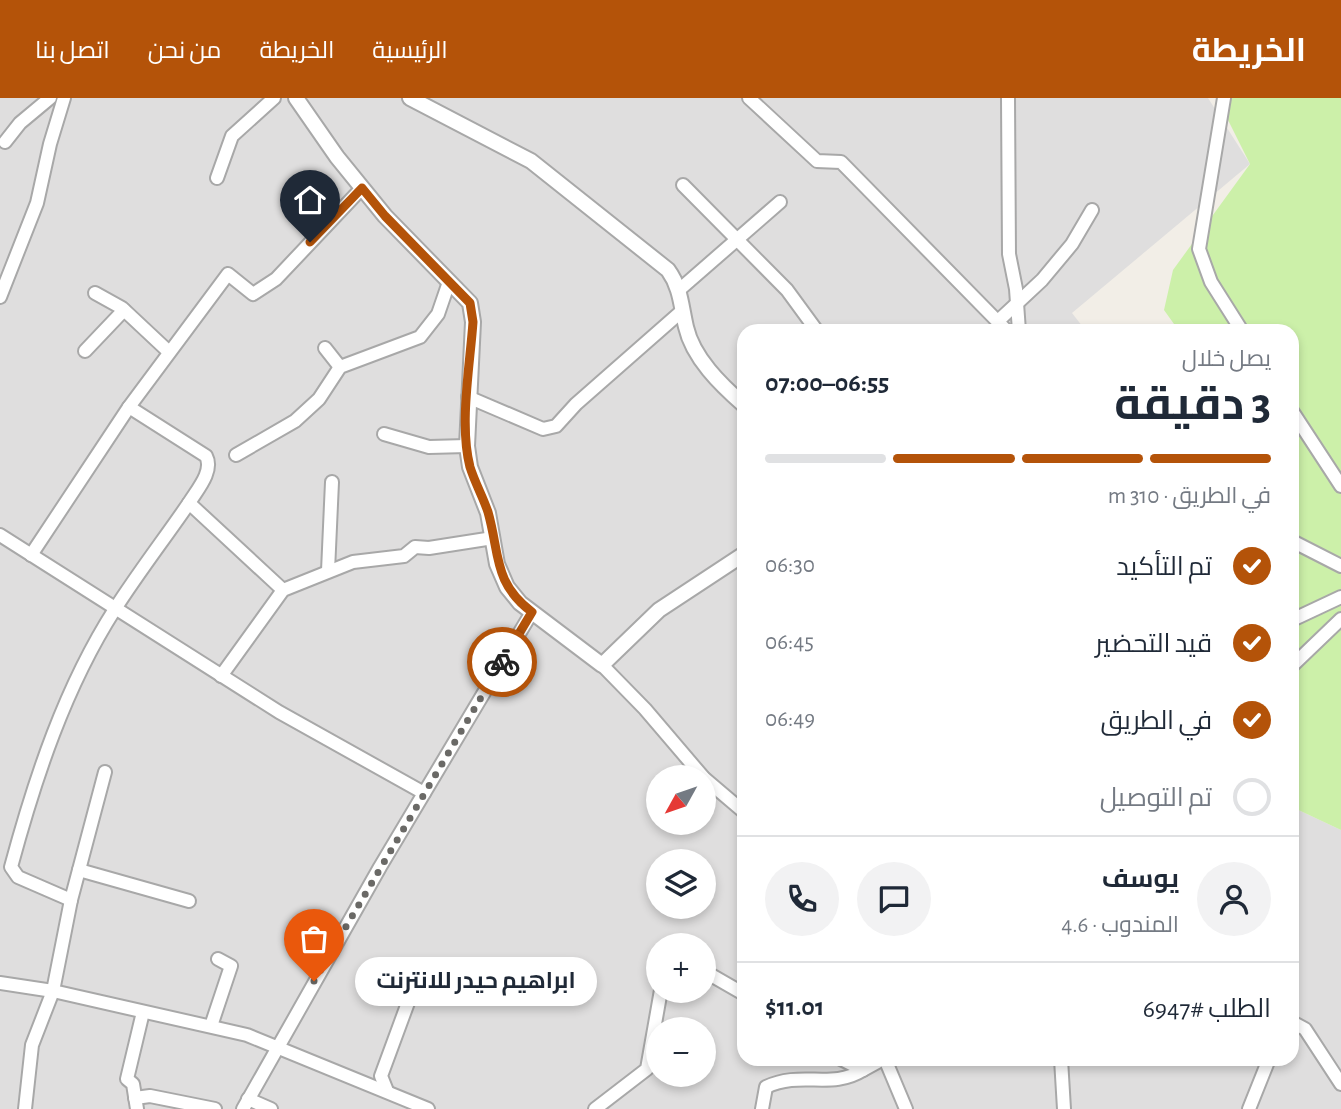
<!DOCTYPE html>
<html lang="ar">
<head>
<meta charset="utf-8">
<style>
  :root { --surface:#fff; --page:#f2f2f3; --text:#1f2937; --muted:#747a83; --line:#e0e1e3; --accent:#b45309 }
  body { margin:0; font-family:"Alegreya Sans",Cairo,sans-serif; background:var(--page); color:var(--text); direction:rtl; height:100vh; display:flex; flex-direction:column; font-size:26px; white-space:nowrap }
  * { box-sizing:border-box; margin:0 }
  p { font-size:23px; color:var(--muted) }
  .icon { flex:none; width:38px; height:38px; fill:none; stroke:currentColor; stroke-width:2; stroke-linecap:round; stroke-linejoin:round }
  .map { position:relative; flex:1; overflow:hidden; direction:ltr }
  .panel { position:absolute; left:737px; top:226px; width:562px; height:742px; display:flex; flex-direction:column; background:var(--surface); border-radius:21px; box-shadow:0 4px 10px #0003; direction:rtl }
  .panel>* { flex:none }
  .needle { width:46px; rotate:230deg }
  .fabs { position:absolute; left:646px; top:667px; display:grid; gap:14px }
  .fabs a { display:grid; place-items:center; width:70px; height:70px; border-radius:50%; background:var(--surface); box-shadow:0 4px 10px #0003; font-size:35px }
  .pin { position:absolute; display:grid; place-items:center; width:60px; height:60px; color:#fff; margin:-72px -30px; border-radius:50% 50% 50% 0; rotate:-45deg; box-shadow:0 0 7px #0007 }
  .pin .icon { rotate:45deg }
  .courier { position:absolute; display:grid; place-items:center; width:70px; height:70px; margin:-35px; border:5px solid #b45309; border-radius:50%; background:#fff; color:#222; box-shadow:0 2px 9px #0007 }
  .bubble { position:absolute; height:49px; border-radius:24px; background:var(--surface); box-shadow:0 4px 10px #0003; font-size:23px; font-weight:700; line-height:49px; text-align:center; direction:rtl }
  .overview em { font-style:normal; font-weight:700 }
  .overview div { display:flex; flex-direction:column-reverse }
  .overview { display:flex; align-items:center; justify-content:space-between; height:119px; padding:0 28px }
  h1 { font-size:46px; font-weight:700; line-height:52px }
  .bar { display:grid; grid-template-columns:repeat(4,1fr); gap:10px 7px; align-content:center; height:84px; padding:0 28px }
  .bar i { height:9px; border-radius:5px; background:var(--line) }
  .bar .active { background:var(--accent) }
  .bar p { grid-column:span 4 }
  .line { display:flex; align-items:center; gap:18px; padding:0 28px; border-top:2px solid var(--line) }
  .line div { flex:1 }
  .round { display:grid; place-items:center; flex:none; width:74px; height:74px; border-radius:37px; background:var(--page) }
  ol { padding:0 28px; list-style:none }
  li { display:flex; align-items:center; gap:21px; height:77px }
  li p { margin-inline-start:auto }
  li .icon { padding:7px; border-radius:50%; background:var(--accent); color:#fff; stroke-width:4 }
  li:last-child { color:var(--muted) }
  li i { width:38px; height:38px; border:4px solid var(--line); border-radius:50% }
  header { display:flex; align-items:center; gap:42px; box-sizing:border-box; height:98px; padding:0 35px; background:var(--accent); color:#fff }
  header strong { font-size:33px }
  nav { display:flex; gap:38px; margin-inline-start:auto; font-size:24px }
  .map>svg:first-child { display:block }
  .residential { fill:#dfdede; fill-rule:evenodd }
  .grass { fill:#ccf0a9 }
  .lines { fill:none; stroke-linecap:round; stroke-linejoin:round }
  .minor-casing { stroke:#a8a8a8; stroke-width:16 }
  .tertiary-casing { stroke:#a8a8a8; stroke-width:18 }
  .minor { stroke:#fff; stroke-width:12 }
  .tertiary { stroke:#fff; stroke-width:14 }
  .done { stroke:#6a6966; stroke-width:7; stroke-dasharray:0 12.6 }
  .route { stroke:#b45309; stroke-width:9 }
</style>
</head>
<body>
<header>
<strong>الخريطة</strong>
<nav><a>الرئيسية</a><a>الخريطة</a><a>من نحن</a><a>اتصل بنا</a></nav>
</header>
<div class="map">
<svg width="1341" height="1011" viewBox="0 0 1341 1011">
  <rect width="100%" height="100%" fill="#f2eee7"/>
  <!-- residential -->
  <path class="residential" d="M0 0H1208L1250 66 1072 215 1086 233H744V961H1292V709L1341 732V1011H0ZM658 679H704V724H658ZM658 763H704V808H658ZM658 847H704V892H658ZM658 931H704V976H658Z"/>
  <!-- grass -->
  <polygon class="grass" points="1217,0 1341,0 1341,732 1292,709 1292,233 1179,233 1164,212 1173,172 1250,66"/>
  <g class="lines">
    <!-- minor casing -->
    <g class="minor-casing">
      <g id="minor">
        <polyline points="749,0 817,63 841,64 1007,233"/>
        <polyline points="1008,0 1009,156 1016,191 1019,233"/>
        <polyline points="1224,0 1199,151 1211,184 1242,233"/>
        <polyline points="5,44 20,25 50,0"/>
        <polyline points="217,80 232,38 274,0"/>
        <polyline points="683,87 787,192 817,233"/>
        <polyline points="679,192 780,104"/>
        <polyline points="95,195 122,210 169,254"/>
        <polyline points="0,199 37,105 50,46 64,0"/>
        <polyline points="998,223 1042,182 1072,146 1092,112"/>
        <polyline points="325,250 340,269"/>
        <polyline points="85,253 124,212"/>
        <polyline points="468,299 543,331 556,328 576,306 683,212"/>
        <path d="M129 309 206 358C214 373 197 392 189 405L283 492"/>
        <polyline points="1292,313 1341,388"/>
        <polyline points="384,336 429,349 467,348"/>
        <polyline points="236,357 295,323 319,301 340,269 420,239 438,216 449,184"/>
        <polyline points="0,437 279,614 424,695"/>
        <polyline points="1292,443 1341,468"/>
        <polyline points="31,457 129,309 228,176 253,196 276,181 362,90"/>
        <polyline points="328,473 332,384"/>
        <polyline points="1292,522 1341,499"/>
        <polyline points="602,567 645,611 703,679"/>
        <polyline points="1292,568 1341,521"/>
        <polyline points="221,578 283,492 353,464 404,458 415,449 429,450 493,440"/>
        <polyline points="704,680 744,714"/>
        <polyline points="79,772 189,803"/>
        <path d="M71 802 18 779 11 769C35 680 65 589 115 511 138 475 165 440 189 405"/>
        <polyline points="704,873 744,896"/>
        <polyline points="0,885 53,893 247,937 428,1011"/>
        <polyline points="1292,924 1305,931 1341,986"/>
        <polyline points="211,928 231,868 218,861"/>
        <polyline points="841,961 863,972 883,961"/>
        <polyline points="885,961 906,1011"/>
        <polyline points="1061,961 1064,1011"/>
        <polyline points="387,993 381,978 413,891"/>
        <polyline points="135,1000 150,998 215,1011"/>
        <polyline points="248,1001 271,1011"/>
        <polyline points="25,1011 32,947 53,893 71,802 105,674"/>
        <polyline points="137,1011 133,986 127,981 143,914"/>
        <polyline points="243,1011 380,769 532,514"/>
        <polyline points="595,1011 647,971 661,892"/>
        <path d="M762 1011 766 989C802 972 831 992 863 972"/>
        <polyline points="1249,1011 1269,961"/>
      </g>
    </g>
    <!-- tertiary casing -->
    <g class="tertiary-casing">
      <g id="tertiary">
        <polyline points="296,0 337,59 385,118 470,205 473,224 467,348 470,369 488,415 497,466 507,489 520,505 602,567 659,512 744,456"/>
        <path d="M410 0 531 63 668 172C681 190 681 208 686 229 693 260 721 287 744 307"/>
      </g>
    </g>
    <!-- minor -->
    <use href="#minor" class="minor"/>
    <!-- tertiary -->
    <use href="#tertiary" class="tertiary"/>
  </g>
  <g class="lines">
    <!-- done -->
    <polyline class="done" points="314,883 502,564"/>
    <!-- route -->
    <path class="route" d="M310 144 362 90 385 118 470 205 473 224C470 267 459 327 470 369 475 385 483 399 488 414 500 456 493 485 532 514L502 564"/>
  </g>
</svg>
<div class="fabs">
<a><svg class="needle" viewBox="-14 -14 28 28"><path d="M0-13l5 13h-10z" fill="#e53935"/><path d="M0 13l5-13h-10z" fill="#747a83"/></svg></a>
<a><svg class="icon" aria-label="layers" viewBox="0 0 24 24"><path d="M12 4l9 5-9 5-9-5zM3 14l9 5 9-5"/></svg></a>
<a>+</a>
<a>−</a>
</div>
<div class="pin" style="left:314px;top:883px;background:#ea580c"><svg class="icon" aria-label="bag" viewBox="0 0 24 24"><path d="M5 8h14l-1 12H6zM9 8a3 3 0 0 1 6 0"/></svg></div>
<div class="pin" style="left:310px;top:144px;background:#1f2937"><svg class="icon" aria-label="home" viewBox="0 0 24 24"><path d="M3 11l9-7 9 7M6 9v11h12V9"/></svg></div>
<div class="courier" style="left:502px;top:564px"><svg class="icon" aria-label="bike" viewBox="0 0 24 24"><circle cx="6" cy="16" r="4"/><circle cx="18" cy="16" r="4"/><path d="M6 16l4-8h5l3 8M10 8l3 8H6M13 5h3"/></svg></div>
<div class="bubble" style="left:355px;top:859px;width:242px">ابراهيم حيدر للانترنت</div>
<section class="panel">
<div class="overview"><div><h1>3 دقيقة</h1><p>يصل خلال</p></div><em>06:55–07:00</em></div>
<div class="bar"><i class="active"></i><i class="active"></i><i class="active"></i><i></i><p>في الطريق · 310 m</p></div>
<ol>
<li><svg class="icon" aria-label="check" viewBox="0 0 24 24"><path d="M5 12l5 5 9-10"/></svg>تم التأكيد<p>06:30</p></li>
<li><svg class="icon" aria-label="check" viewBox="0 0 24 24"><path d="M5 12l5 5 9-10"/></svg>قيد التحضير<p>06:45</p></li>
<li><svg class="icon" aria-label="check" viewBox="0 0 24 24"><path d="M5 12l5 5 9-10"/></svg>في الطريق<p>06:49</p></li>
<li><i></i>تم التوصيل</li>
</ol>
<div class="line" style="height:126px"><a class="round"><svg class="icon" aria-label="person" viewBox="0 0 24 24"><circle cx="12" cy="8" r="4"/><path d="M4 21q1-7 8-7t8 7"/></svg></a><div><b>يوسف</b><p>المندوب · 4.6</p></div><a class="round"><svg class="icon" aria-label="chat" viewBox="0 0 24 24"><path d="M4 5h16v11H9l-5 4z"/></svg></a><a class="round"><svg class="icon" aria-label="phone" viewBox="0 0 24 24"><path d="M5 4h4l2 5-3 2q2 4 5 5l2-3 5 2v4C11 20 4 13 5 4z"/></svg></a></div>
<div class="line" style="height:91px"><div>الطلب #6947</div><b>$11.01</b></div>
</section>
</div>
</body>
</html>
